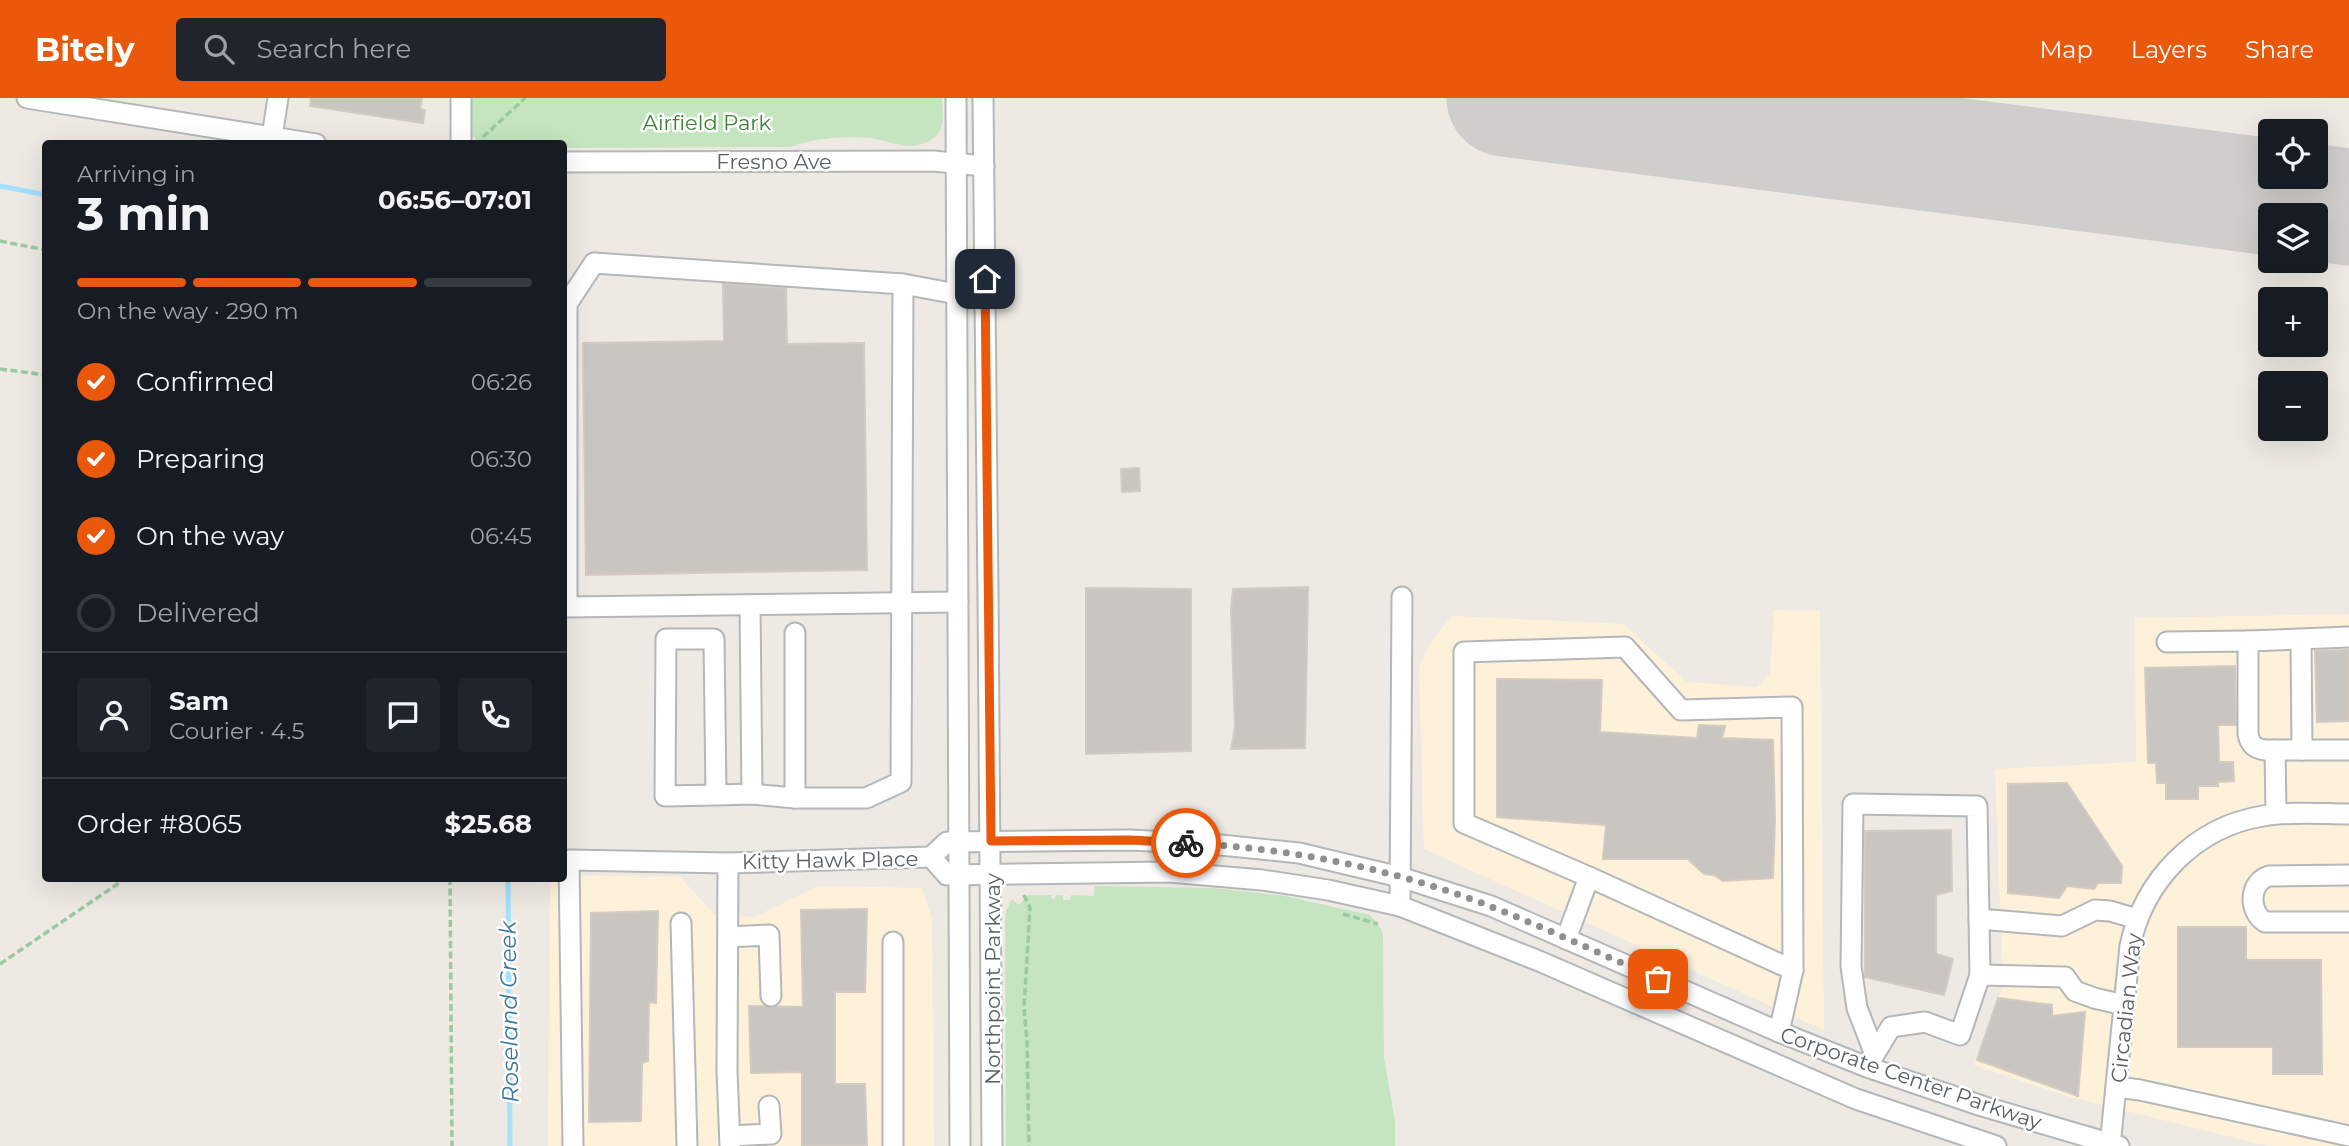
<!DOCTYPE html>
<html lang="en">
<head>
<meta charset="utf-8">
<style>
  :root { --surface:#171b24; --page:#20242c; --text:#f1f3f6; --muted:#9ea1a6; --line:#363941; --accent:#ea580c }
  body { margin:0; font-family:Montserrat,sans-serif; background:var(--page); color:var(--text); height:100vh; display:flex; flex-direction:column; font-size:26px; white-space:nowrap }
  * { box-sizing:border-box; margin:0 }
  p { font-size:23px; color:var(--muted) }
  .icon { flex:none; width:38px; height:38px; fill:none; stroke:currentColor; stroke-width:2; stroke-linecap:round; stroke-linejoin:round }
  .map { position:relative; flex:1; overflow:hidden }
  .side { position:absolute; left:42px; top:42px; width:525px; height:742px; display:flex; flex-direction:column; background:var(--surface); border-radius:7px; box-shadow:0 7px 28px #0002 }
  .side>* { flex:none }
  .buttons { position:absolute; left:2258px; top:21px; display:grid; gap:14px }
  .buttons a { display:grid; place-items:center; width:70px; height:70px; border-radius:7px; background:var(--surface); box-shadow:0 7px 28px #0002; font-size:35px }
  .pin { position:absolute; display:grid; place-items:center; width:60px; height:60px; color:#fff; margin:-30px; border-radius:14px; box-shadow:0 4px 10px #0006 }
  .courier { position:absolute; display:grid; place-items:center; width:70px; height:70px; margin:-35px; border:5px solid #ea580c; border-radius:50%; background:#fff; color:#222; box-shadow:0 2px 9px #0007 }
  .headline em { font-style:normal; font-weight:700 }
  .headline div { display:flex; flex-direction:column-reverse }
  .headline { display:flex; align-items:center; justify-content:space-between; height:119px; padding:0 35px }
  h1 { font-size:46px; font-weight:700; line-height:52px }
  .bar { display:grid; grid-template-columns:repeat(4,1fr); gap:10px 7px; align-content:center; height:84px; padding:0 35px }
  .bar i { height:9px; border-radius:5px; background:var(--line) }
  .bar .current { background:var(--accent) }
  .bar p { grid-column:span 4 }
  .line { display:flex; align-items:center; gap:18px; padding:0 35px; border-top:2px solid var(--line) }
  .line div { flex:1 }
  .round { display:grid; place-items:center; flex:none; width:74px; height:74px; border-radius:7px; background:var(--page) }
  ol { padding:0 35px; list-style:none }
  li { display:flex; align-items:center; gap:21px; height:77px }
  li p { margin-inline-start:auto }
  li .icon { padding:7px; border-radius:50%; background:var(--accent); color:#fff; stroke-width:4 }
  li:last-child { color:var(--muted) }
  li i { width:38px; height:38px; border:4px solid var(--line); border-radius:50% }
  header { display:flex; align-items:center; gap:42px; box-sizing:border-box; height:98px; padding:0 35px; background:var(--accent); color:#fff }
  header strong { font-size:33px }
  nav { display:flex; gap:38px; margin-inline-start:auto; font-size:24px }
  .search { width:490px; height:63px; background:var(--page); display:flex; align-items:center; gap:18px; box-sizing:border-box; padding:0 24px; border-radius:7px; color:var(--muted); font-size:26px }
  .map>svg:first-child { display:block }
  .commercial { fill:#fdf1d9 }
  .green { fill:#c4e5c0 }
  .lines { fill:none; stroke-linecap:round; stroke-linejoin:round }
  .stream { stroke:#a3e1fe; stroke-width:5 }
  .runway { stroke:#d0cecc; stroke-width:117 }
  .building { fill:#c9c5c0; stroke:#d3cbc2; stroke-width:2 }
  .minor-casing { stroke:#b4b7ba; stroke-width:23 }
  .path { stroke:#9ac9a2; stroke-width:3.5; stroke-dasharray:7 3.5; stroke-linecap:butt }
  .minor { stroke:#fff; stroke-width:19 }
  .done { stroke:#8e9090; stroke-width:7; stroke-dasharray:0 12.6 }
  .route { stroke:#ea580c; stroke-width:9 }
  .labels { text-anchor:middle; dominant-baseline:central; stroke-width:5; stroke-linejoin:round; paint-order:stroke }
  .park-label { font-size:21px; fill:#3a8235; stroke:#fff }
  .street-label { font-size:21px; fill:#5b6064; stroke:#fff }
  .water-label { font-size:23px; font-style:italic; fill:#3b779f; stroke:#fff }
</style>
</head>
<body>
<header>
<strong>Bitely</strong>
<div class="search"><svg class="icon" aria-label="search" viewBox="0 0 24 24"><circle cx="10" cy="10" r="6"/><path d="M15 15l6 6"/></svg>Search here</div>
<nav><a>Map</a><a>Layers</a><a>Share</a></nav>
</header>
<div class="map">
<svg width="2349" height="1048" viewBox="0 0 2349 1048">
  <rect width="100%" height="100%" fill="#eeeae3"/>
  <!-- commercial -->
  <g class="commercial">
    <polygon points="1774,512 1820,513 1824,932 1424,751 1419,569 1430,546 1452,518 1623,526 1687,584 1757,589 1770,575"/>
    <polygon points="2349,516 2349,1048 2268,1048 2066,998 1974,967 2003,888 1995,671 2136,664 2135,520"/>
    <polygon points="564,777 680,779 715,817 754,819 818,788 922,790 932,821 934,1048 548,1048 550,781 564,780"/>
  </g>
  <!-- green -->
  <g class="green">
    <path d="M472 0H942C942 8 944 19 942 27 938 44 917 50 902 47 891 46 881 41 870 40 843 38 816 40 790 49L564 50V46L479 45 471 36Z"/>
    <polygon points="1095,788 1212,790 1285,798 1370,817 1381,831 1383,839 1384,960 1395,1023 1395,1048 1006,1048 1005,824 1006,813 1012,801 1019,807 1028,797 1051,797 1051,800 1055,801 1056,797 1063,797 1063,802 1070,802 1071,797 1094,798"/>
  </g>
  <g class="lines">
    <!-- stream -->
    <g class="stream">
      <polyline points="0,88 46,97"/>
      <polyline points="508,780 510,1048"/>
    </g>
    <!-- runway -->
    <polyline class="runway" points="1505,0 2349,109"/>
  </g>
  <!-- building -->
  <g class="building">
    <polygon points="311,0 422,0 420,11 425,12 423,25 310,8"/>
    <polygon points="723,186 786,190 787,246 864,245 867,472 586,477 583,245 724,243"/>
    <polygon points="1139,370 1140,393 1122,394 1121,371"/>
    <polygon points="1308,489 1305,650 1231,651 1235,629 1231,512 1233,491"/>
    <polygon points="1086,490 1191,491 1191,653 1086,656"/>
    <polygon points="2349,552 2349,623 2317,624 2315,553"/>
    <polygon points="2235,568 2236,627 2218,627 2219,664 2233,664 2234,683 2218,684 2218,688 2198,688 2198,701 2166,701 2166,685 2157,685 2156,665 2148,665 2145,570"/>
    <polygon points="1497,581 1602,582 1600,634 1697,640 1699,627 1725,628 1722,640 1773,642 1775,720 1773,780 1723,783 1714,777 1704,776 1688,761 1603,761 1606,727 1497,719"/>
    <polygon points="2067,685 2122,768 2121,785 2098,785 2094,791 2067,788 2059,800 2008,795 2008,686"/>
    <polygon points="1951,732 1952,793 1936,797 1936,856 1953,861 1944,897 1865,879 1865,733"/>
    <polygon points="867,811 865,894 835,894 835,986 865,986 867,1048 802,1048 802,974 751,975 749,908 803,909 801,812"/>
    <polygon points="658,813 656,905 649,904 648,963 642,965 641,1023 589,1024 591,815"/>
    <polygon points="2178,829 2246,829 2246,862 2321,862 2322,976 2273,976 2273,949 2178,949"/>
    <polygon points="1998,900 2052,907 2052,918 2085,914 2078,998 1977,962"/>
  </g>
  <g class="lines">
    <!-- minor casing -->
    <g class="minor-casing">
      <g id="minor">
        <polyline points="27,0 316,46"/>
        <polyline points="956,0 960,1048"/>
        <path d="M983 0C985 349 992 699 992 1048"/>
        <polyline points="272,39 278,0"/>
        <polyline points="461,46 461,0"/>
        <polyline points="564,64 933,63 984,68"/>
        <polyline points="958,504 567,509 567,206 594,165 903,186 957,196 984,195"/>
        <polyline points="750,507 752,696"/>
        <polyline points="795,535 795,700 866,700 901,684 903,186"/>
        <path d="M2349 539 2248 543V636C2250 647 2255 651 2266 652H2349"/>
        <polyline points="2301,542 2302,652"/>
        <polyline points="2167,544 2248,543"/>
        <polyline points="2275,652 2276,716"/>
        <polyline points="716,697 665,698 666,541 714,541 716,697 752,696 795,700"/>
        <polyline points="931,759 947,744 1130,742 1211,746 1299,755 1400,779 1491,808 1779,934 1867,969 1982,1008 2119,1048"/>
        <polyline points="931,759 947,777 1169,774 1262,782 1328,792 1400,808 1539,863 1856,1001 1996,1048"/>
        <polyline points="728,765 727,973 730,1048"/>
        <path d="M2349 777 2269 778C2249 784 2248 813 2265 824H2349"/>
        <polyline points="1589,779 1793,872"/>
        <polyline points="1400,808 1402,499"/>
        <polyline points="681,825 687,1048"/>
        <polyline points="728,839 769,837 771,898"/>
        <polyline points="1566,841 1589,779 1464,725 1464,554 1625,549 1681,612 1792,609 1793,872 1779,934"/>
        <polyline points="893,844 893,1048"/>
        <polyline points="1980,877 1979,821 2062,828 2095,812 2110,813 2137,821"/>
        <polyline points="1874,954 1857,910 1851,868 1853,706 1977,708 1979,821"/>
        <polyline points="1871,962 1891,929 1925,924 1960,937 1980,877 2065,879 2075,893 2094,900 2124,907"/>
        <polyline points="2117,989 2140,992 2349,1038"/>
        <polyline points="730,1038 771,1036 769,1008"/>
        <polyline points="573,1048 569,762 728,765 931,759"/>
        <path d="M2110 1048 2130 848C2144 782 2195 729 2263 718 2291 713 2321 716 2349 716"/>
      </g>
    </g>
    <!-- path -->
    <g class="path">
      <polyline points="483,39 525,0"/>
      <polyline points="0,143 46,152"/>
      <polyline points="0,271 46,277"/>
      <polyline points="450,780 452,1048"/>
      <polyline points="1024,797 1030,810 1024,910 1027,944 1029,1048"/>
      <polyline points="1343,816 1378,826"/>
      <polyline points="0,866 122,783 122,780"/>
    </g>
    <!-- minor -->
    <use href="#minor" class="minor"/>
  </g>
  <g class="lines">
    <!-- done -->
    <path class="done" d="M1186 745C1290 750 1395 771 1492 809 1548 831 1603 857 1658 881"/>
    <!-- route -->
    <polyline class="route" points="985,181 991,743 1130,742 1186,745"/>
  </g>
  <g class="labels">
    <!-- park labels -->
    <g class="park-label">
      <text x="707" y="24">Airfield Park</text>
    </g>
    <!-- street labels -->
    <g class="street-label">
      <text x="774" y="63">Fresno Ave</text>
      <text transform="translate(830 762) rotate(-1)">Kitty Hawk Place</text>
      <text transform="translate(992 881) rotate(-90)">Northpoint Parkway</text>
      <text transform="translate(2126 910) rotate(-84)">Circadian Way</text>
      <text transform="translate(1911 980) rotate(19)">Corporate Center Parkway</text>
    </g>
    <!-- water labels -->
    <g class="water-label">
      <text transform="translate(509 914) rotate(-91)">Roseland Creek</text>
    </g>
  </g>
</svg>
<div class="buttons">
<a><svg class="icon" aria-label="locate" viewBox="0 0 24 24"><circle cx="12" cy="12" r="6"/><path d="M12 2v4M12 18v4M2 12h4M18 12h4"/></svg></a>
<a><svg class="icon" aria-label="layers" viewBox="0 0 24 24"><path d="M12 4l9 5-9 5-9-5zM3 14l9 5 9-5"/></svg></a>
<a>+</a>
<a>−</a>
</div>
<div class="pin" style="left:1658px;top:881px;background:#ea580c"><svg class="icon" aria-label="bag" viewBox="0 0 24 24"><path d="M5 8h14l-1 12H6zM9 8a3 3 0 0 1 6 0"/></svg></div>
<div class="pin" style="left:985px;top:181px;background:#1f2937"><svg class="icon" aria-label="home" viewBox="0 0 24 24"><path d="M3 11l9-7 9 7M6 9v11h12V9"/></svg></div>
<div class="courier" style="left:1186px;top:745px"><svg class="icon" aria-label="bike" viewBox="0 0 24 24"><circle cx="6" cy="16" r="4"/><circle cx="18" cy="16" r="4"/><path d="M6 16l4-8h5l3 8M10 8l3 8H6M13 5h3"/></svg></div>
<section class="side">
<div class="headline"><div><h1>3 min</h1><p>Arriving in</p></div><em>06:56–07:01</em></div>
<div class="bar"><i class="current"></i><i class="current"></i><i class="current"></i><i></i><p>On the way · 290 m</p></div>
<ol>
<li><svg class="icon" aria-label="check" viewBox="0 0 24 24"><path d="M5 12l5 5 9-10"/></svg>Confirmed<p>06:26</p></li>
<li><svg class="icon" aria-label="check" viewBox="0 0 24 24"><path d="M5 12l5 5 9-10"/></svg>Preparing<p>06:30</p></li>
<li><svg class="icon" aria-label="check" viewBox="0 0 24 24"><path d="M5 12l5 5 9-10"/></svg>On the way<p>06:45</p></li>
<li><i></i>Delivered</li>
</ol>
<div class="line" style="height:126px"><a class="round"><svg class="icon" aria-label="person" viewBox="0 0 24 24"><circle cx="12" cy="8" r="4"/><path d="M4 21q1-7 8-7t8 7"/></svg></a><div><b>Sam</b><p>Courier · 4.5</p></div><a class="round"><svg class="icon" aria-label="chat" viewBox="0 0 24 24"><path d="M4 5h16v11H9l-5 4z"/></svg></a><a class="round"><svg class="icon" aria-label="phone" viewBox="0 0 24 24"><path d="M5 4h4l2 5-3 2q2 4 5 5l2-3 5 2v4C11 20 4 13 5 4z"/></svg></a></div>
<div class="line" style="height:91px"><div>Order #8065</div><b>$25.68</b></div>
</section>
</div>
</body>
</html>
